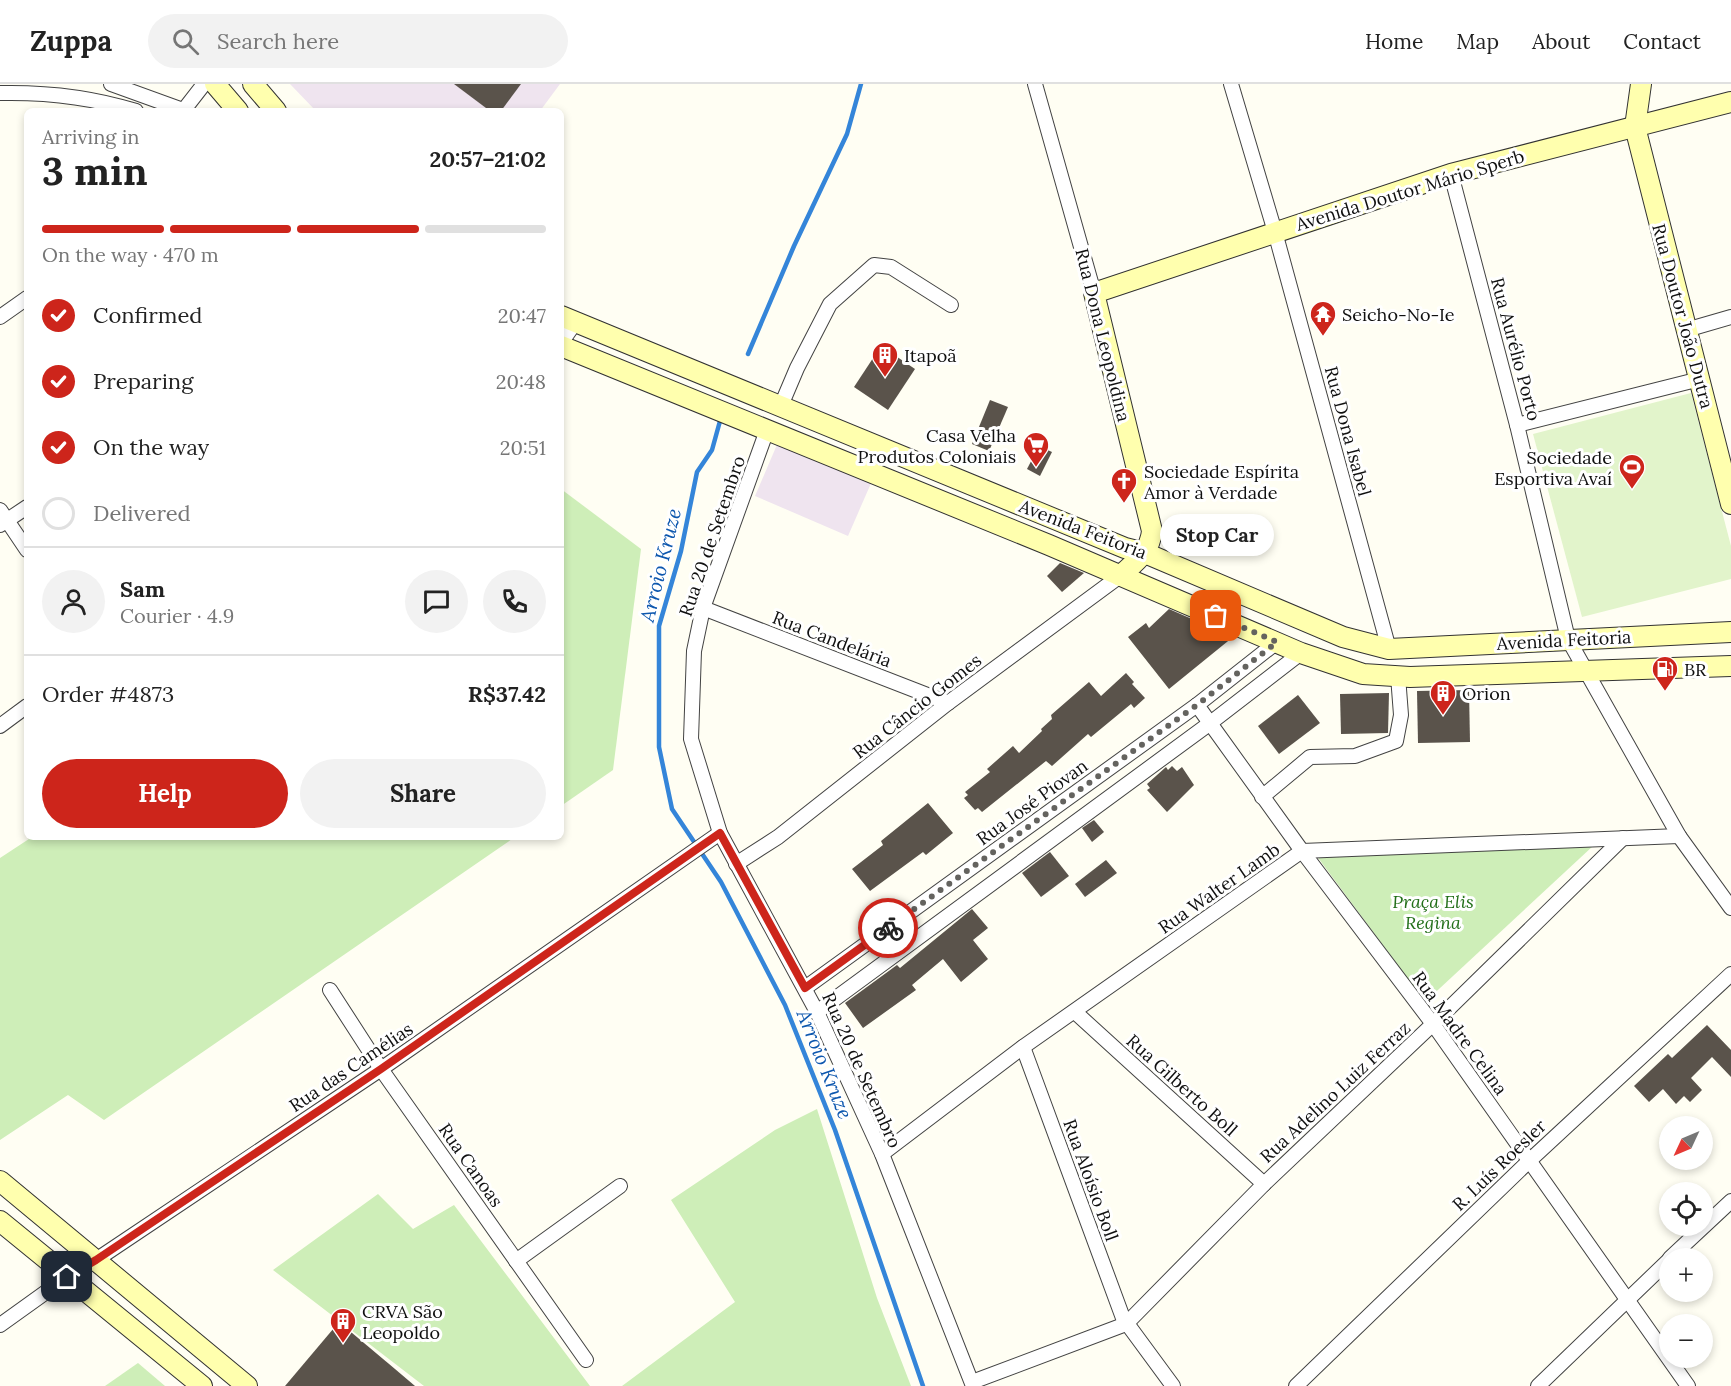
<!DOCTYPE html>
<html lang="en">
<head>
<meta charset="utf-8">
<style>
  :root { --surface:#fff; --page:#f2f2f2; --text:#222; --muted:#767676; --line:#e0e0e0; --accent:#cd251b }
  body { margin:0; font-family:Lora,serif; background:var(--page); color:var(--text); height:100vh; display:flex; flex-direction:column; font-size:22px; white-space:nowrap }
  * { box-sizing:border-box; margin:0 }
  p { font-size:20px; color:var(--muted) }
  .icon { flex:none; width:33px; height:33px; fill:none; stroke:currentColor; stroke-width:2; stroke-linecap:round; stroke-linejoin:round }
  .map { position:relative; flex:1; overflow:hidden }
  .panel { position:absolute; left:24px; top:24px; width:540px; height:732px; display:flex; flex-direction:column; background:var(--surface); border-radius:9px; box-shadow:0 3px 9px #0003 }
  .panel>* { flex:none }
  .needle { width:39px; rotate:226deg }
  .buttons { position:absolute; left:1659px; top:1032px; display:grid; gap:12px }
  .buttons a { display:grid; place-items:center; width:54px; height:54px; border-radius:50%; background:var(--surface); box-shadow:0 3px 9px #0003; font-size:30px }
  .pin { position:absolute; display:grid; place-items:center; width:51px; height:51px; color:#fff; margin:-26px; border-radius:12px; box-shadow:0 3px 9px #0006 }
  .courier { position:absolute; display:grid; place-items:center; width:60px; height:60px; margin:-30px; border:4px solid #cd251b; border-radius:50%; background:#fff; color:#222; box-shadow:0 2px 8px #0007 }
  .bubble { position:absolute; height:42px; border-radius:21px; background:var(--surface); box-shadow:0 3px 9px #0003; font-size:20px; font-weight:700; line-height:42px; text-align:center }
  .headline em { font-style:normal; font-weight:700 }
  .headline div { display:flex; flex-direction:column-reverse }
  .headline { display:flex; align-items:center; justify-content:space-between; height:102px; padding:0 18px }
  h1 { font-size:39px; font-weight:700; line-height:45px }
  .bar { display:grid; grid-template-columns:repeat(4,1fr); gap:9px 6px; align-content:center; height:72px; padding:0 18px }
  .bar i { height:8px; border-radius:4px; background:var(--line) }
  .bar .selected { background:var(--accent) }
  .bar p { grid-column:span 4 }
  .line { display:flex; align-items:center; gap:15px; padding:0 18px; border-top:2px solid var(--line) }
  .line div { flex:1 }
  .round { display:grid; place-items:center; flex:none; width:63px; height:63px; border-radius:32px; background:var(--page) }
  ol { padding:0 18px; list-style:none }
  li { display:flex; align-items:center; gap:18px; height:66px }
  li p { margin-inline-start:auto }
  li .icon { padding:6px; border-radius:50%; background:var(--accent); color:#fff; stroke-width:4 }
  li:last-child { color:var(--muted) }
  li i { width:33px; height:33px; border:3px solid var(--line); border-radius:50% }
  .cta { display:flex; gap:12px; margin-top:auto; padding:12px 18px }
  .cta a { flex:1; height:69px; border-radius:36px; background:var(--accent); color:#fff; font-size:24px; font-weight:700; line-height:69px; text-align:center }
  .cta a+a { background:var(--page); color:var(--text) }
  header { display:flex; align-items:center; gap:36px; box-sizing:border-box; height:84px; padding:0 30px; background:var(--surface); border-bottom:2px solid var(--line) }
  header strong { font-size:28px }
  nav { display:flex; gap:33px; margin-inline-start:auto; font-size:21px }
  .search { width:420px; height:54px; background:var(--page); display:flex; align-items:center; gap:15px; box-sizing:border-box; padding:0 21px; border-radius:33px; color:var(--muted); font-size:22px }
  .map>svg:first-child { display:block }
  .industrial { fill:#efe4ef }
  .green { fill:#ceeeb8 }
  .pitch { fill:#e2f4cb }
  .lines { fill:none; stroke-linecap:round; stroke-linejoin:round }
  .stream { stroke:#3485d9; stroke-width:4.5 }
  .building { fill:#5a534b }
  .street-casing { stroke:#434343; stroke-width:16 }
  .secondary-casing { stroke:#323232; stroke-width:22 }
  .street { stroke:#fff; stroke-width:14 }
  .secondary { stroke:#ffffae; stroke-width:20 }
  .done { stroke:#64635f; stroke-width:6; stroke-dasharray:0 10.8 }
  .route { stroke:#cd251b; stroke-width:8 }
  .labels { text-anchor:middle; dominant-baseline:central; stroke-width:6; stroke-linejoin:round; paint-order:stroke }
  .street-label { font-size:18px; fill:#101010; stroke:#fff }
  .poi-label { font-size:18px; fill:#101010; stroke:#fff; text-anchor:start }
  .park-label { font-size:18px; font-style:italic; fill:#226f19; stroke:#fff }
  .water-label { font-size:20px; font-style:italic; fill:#0d57ae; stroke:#fff }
</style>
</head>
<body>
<header>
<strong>Zuppa</strong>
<div class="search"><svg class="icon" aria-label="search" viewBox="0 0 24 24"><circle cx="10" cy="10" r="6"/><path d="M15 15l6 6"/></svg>Search here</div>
<nav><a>Home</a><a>Map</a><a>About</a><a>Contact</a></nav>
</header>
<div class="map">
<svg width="1731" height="1302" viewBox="0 0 1731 1302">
  <rect width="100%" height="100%" fill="#fffef3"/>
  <!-- industrial -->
  <g class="industrial">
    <polygon points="290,0 560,0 540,27 316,27"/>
    <polygon points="779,356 872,397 848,452 755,412"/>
  </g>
  <!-- green -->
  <g class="green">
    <polygon points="561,405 641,465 613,686 561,722"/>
    <polygon points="32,753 515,753 104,1036 68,1011 0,1056 0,774"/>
    <polygon points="1593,762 1425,918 1316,771"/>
    <polygon points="817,1025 877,1214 911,1302 622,1302 735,1218 671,1116 775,1046"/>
    <polygon points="378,1110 413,1145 454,1121 590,1302 424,1302 273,1186"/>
    <polygon points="138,1279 165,1302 105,1302"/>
  </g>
  <!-- pitch -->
  <polygon class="pitch" points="1691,309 1731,462 1731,495 1582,533 1533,350"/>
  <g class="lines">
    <!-- stream -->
    <g class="stream">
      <polyline points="748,270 794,162 847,50 861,0"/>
      <polyline points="720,337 712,366 697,388 681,467 659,542 659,663 672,725 721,798 785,921 835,1046 923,1302"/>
    </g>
  </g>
  <!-- building -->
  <g class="building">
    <polygon points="454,0 521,0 501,27 490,27"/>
    <polygon points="881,262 915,285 888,326 854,303"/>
    <polygon points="990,316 1008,323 989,367 972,360"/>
    <polygon points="1039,362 1052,368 1040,392 1027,385"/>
    <polygon points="1060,479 1084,489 1062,508 1047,492"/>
    <polygon points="1169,525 1233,553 1169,605 1128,553 1146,539 1149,544"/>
    <polygon points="1126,589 1134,598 1132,600 1145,614 1134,624 1131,620 1091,653 1088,650 1052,682 1046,677 982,728 978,724 975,726 964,714 968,711 965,708 990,688 987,685 1013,662 1019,669 1042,647 1041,645 1052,635 1051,631 1089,598 1101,612"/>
    <polygon points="1469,606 1470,658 1418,659 1417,607"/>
    <polygon points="1389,609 1388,649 1341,650 1340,610"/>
    <polygon points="1298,611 1320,639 1279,670 1258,642"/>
    <polygon points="1172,682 1177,687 1182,683 1194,701 1167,728 1147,706 1150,704 1147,700 1166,683 1168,686"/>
    <polygon points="928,719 953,749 926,771 923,768 870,807 852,785 883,761 881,757"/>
    <polygon points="1094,736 1104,748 1092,758 1082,744"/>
    <polygon points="1050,768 1069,792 1041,813 1022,789"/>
    <polygon points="1106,776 1117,789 1085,813 1075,800"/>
    <polygon points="972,825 988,844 973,856 988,875 961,898 943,875 912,901 916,906 863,944 845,919 897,881 900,884"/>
    <polygon points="1707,941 1731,966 1731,993 1712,973 1691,994 1702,1006 1690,1018 1684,1012 1676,1020 1663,1005 1649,1018 1634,1002 1668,970 1672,974"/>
    <polygon points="339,1238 395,1285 415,1302 285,1302"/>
  </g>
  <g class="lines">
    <!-- street casing -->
    <g class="street-casing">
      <g id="street">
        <polyline points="111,0 183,26"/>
        <polyline points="1035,0 1094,209"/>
        <polyline points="1231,0 1275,148 1389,565"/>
        <path d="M0 9C46 8 91 13 136 27"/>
        <polyline points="183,27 204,0"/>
        <polyline points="1451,90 1517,341 1568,555 1679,752 1731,824"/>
        <polyline points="0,233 27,214"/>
        <polyline points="1686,246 1731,233"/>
        <polyline points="561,259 575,239"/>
        <polyline points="780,324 797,284 830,220 874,181 891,183 951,221"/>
        <polyline points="1517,341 1700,295"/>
        <polyline points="767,346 703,524 694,567 691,655 720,749 817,928 882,1070 973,1302"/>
        <polyline points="0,426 27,466"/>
        <polyline points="0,441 27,423"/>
        <polyline points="703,524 948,619"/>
        <polyline points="1197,621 1302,767 1433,940 1688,1302"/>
        <polyline points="0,642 27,622"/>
        <polyline points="1262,713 1310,673 1355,672 1396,657 1401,631 1398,592"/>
        <polyline points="736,780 778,753 948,619 1120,492"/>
        <polyline points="805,904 1197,621 1277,558"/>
        <polyline points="330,906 381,985 586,1276"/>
        <polyline points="817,928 1209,640 1301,569"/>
        <polyline points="1075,928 1264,1100"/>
        <polyline points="1023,963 1123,1234 1173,1302"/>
        <polyline points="882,1070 1023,963 1302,767 1679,752"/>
        <polyline points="1670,1174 1731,1117"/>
        <polyline points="516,1177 620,1102"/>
        <polyline points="0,1241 67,1193 96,1176 381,985 720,749"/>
        <polyline points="972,1298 1126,1240 1264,1100 1433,940 1623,754"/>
        <polyline points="1296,1302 1528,1078 1731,890"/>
        <polyline points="1538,1302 1670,1175"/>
      </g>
    </g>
    <!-- secondary casing -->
    <g class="secondary-casing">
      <g id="secondary">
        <polyline points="215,0 238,27"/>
        <polyline points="253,0 276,27"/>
        <polyline points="1641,0 1635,43 1731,420"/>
        <polyline points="561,232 1125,464 1145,469 1343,553 1389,565 1731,548"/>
        <polyline points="561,262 1049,461 1301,569 1363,590 1410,593 1731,582"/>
        <path d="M1120 492C1135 478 1150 468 1152 447L1094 209 1451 90 1731 18"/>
        <polyline points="0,1097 247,1302"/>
        <polyline points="0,1137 202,1302"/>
      </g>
    </g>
    <!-- street -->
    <use href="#street" class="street"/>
    <!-- secondary -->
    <use href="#secondary" class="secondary"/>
  </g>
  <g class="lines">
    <!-- done -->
    <polyline class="done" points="888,844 1197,621 1277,558 1216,532"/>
    <!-- route -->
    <polyline class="route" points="67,1193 96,1176 381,985 720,749 805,904 888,844"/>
  </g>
  <!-- icons -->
  <defs>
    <g id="temple-pin" transform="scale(1.35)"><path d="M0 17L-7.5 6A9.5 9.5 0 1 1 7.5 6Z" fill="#cd251b" stroke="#fff"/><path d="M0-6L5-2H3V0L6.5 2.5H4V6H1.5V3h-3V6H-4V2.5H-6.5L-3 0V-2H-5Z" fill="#fff"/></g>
    <g id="building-pin" transform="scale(1.35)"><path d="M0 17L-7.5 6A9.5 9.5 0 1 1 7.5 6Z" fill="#cd251b" stroke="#fff"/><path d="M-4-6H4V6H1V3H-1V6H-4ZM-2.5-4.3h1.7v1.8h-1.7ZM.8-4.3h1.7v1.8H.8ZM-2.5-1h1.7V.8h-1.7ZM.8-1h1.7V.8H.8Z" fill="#fff"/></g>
    <g id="supermarket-pin" transform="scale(1.35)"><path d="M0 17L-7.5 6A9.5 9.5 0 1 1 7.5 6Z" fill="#cd251b" stroke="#fff"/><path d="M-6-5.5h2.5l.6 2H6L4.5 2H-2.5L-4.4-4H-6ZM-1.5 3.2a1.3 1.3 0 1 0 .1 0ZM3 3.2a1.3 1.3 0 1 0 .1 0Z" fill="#fff"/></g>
    <g id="stadium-pin" transform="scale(1.35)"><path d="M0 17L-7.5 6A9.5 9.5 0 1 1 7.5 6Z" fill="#cd251b" stroke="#fff"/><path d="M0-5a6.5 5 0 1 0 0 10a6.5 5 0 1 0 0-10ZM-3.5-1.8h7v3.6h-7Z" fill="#fff"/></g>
    <g id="church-pin" transform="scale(1.35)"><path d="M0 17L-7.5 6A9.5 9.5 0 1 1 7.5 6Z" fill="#cd251b" stroke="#fff"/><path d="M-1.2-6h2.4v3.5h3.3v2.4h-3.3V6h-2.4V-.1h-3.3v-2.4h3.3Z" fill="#fff"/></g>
    <g id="fuel-pin" transform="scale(1.35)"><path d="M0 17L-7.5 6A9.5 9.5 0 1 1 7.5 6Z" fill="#cd251b" stroke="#fff"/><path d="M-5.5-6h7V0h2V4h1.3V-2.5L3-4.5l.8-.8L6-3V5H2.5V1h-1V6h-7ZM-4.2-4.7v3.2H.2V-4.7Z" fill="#fff"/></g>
  </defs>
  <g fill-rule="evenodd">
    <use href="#temple-pin" x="1323" y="230"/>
    <use href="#building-pin" x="885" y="271"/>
    <use href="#supermarket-pin" x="1036" y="361"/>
    <use href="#stadium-pin" x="1632" y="383"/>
    <use href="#church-pin" x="1124" y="397"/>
    <use href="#fuel-pin" x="1665" y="585"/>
    <use href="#building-pin" x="1443" y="609"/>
    <use href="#building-pin" x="343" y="1237"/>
  </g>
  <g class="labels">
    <!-- street labels -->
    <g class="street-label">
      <text transform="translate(1410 106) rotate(-17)">Avenida Doutor Mário Sperb</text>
      <text transform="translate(1683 232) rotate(75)">Rua Doutor João Dutra</text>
      <text transform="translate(1103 251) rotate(76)">Rua Dona Leopoldina</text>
      <text transform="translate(1516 265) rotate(75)">Rua Aurélio Porto</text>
      <text transform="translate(1348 347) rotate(75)">Rua Dona Isabel</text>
      <text transform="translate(1083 445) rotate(21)">Avenida Feitoria</text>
      <text transform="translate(712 452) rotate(-71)">Rua 20 de Setembro</text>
      <text transform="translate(832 555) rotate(21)">Rua Candelária</text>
      <text transform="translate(1564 556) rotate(-3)">Avenida Feitoria</text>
      <text transform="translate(917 622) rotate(-38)">Rua Câncio Gomes</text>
      <text transform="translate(1032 718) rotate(-36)">Rua José Piovan</text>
      <text transform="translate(1219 804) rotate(-35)">Rua Walter Lamb</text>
      <text transform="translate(1460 949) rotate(54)">Rua Madre Celina</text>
      <text transform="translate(351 983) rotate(-34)">Rua das Camélias</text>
      <text transform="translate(862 986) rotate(66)">Rua 20 de Setembro</text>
      <text transform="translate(1182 1001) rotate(42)">Rua Gilberto Boll</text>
      <text transform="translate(1335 1008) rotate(-43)">Rua Adelino Luiz Ferraz</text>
      <text transform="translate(471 1081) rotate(55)">Rua Canoas</text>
      <text transform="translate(1499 1081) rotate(-44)">R. Luís Roesler</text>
      <text transform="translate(1091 1096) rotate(70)">Rua Aloísio Boll</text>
    </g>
    <!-- poi labels -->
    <g class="poi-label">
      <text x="1342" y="230">Seicho-No-Ie</text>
      <text x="904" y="271">Itapoã</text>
      <text x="1016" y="351" text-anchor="end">Casa Velha<tspan x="1016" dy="21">Produtos Coloniais</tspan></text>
      <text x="1612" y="373" text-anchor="end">Sociedade<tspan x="1612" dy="21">Esportiva Avaí</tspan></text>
      <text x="1144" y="387">Sociedade Espírita<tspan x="1144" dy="21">Amor à Verdade</tspan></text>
      <text x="1684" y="585">BR</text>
      <text x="1462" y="609">Orion</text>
      <text x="362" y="1227">CRVA São<tspan x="362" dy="21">Leopoldo</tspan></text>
    </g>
    <!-- park labels -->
    <g class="park-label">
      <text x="1433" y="817">Praça Elis<tspan x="1433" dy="21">Regina</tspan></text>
    </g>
    <!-- water labels -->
    <g class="water-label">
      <text transform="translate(660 481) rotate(-76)">Arroio Kruze</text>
      <text transform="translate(825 980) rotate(68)">Arroio Kruze</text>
    </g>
  </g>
</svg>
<div class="buttons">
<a><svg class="needle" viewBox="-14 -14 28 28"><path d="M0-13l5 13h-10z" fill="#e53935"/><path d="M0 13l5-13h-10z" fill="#767676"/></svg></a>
<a><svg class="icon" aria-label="locate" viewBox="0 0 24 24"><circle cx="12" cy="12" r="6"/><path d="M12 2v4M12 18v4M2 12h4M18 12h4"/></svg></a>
<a>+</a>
<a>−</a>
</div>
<div class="pin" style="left:1216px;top:532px;background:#ea580c"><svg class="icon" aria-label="bag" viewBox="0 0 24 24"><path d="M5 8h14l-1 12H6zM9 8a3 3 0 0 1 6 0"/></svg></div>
<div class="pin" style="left:67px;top:1193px;background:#1f2937"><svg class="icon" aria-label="home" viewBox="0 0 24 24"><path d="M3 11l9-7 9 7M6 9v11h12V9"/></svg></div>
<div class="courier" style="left:888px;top:844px"><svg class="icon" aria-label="bike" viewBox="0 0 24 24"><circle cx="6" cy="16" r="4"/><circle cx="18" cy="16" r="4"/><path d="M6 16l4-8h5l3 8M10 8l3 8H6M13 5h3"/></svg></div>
<div class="bubble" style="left:1160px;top:430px;width:114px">Stop Car</div>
<section class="panel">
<div class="headline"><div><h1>3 min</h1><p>Arriving in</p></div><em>20:57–21:02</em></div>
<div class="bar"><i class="selected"></i><i class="selected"></i><i class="selected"></i><i></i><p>On the way · 470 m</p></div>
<ol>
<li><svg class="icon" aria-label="check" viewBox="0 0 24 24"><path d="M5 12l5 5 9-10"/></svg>Confirmed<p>20:47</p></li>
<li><svg class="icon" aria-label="check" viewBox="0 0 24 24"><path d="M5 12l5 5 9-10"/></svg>Preparing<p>20:48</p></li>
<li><svg class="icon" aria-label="check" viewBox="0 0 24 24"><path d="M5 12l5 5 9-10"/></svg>On the way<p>20:51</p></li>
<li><i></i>Delivered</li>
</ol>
<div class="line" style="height:108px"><a class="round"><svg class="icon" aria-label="person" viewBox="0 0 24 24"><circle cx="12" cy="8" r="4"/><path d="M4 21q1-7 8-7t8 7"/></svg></a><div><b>Sam</b><p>Courier · 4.9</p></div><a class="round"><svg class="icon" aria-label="chat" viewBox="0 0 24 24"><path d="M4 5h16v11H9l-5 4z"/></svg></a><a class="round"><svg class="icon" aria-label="phone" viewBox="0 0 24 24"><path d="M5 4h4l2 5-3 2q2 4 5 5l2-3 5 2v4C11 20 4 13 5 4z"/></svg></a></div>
<div class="line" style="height:78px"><div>Order #4873</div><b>R$37.42</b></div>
<div class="cta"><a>Help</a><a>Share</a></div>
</section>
</div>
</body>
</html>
